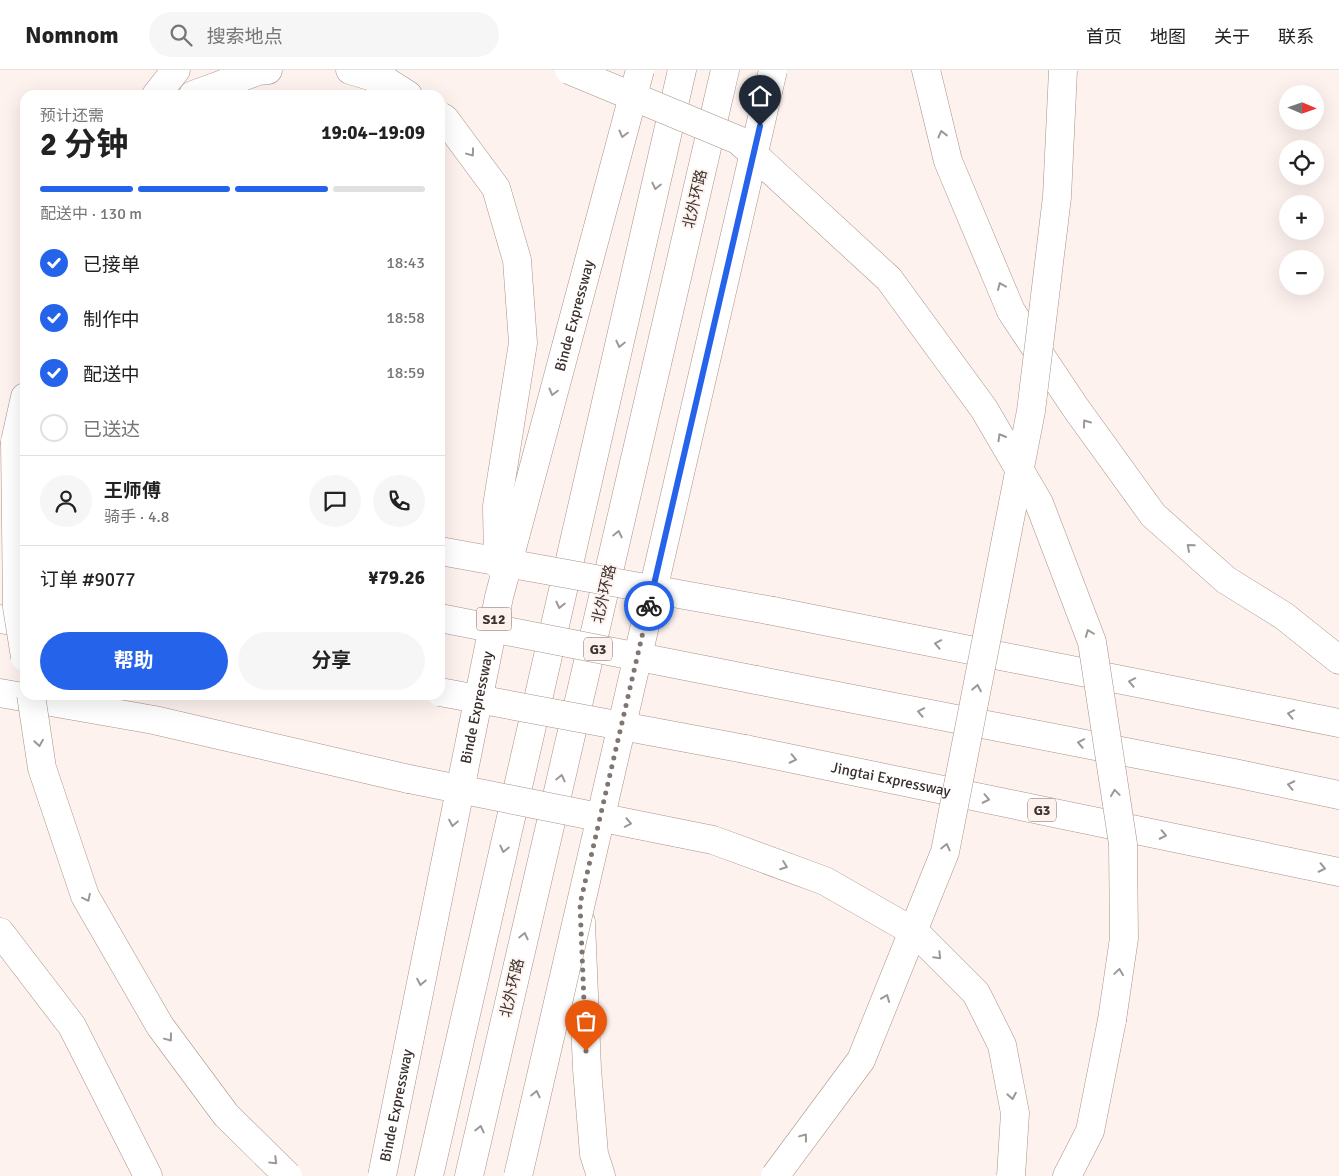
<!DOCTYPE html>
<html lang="zh">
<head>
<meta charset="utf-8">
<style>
  :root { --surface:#fff; --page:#f6f6f6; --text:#222; --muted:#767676; --line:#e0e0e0; --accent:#2563eb }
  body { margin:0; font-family:Signika,"Noto Sans SC",sans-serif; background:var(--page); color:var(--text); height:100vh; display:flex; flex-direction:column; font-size:19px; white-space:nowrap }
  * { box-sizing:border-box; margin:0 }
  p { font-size:16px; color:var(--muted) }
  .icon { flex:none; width:28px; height:28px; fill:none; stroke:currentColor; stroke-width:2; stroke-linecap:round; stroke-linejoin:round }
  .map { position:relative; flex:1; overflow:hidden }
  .side { position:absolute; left:20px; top:20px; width:425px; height:610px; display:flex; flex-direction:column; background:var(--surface); border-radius:15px; box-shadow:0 5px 20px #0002 }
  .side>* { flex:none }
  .needle { width:32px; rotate:92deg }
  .controls { position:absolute; left:1279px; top:15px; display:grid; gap:10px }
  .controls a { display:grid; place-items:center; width:45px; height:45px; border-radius:50%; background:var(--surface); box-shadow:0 5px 20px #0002; font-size:25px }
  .pin { position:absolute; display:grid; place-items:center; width:42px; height:42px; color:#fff; margin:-51px -21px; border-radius:50% 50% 50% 0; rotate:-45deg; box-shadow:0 0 5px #0007 }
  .pin .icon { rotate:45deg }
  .courier { position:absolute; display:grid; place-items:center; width:50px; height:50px; margin:-25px; border:4px solid #2563eb; border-radius:50%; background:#fff; color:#222; box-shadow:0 1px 6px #0007 }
  .overview em { font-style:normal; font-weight:700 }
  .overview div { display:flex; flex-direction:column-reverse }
  .overview { display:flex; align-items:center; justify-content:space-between; height:85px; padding:0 20px }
  h1 { font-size:32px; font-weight:700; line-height:38px }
  .bar { display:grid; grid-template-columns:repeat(4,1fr); gap:8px 5px; align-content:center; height:60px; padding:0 20px }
  .bar i { height:6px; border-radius:4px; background:var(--line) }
  .bar .selected { background:var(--accent) }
  .bar p { grid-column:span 4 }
  .line { display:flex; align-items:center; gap:12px; padding:0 20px; border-top:1px solid var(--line) }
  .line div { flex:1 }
  .round { display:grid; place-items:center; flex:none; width:52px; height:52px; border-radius:26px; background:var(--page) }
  ol { padding:0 20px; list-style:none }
  li { display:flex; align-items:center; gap:15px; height:55px }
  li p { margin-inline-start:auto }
  li .icon { padding:5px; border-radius:50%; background:var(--accent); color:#fff; stroke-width:4 }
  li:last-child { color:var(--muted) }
  li i { width:28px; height:28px; border:2px solid var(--line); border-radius:50% }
  .action { display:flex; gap:10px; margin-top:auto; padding:10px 20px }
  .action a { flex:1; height:58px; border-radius:30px; background:var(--accent); color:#fff; font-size:20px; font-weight:700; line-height:58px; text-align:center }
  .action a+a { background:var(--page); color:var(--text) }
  header { display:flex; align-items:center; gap:30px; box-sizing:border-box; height:70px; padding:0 25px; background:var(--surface); border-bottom:1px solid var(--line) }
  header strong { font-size:24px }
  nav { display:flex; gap:28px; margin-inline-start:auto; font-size:18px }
  .search { width:350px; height:45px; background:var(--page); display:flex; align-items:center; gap:12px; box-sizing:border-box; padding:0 18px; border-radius:28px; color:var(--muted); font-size:19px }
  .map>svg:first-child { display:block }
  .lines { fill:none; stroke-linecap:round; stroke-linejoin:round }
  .highway-casing { stroke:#a99187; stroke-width:29 }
  .highway { stroke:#fff; stroke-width:28 }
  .highway-bridge-casing { stroke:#a99187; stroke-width:29; stroke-linecap:butt }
  .highway-bridge { stroke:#fff; stroke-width:28 }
  .oneway { stroke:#9d9896 }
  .done { stroke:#7f7571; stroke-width:5; stroke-dasharray:0 9 }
  .route { stroke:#2563eb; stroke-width:6 }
  .labels { text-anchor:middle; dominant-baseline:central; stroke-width:4; stroke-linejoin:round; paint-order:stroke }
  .shield { fill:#fdf2ee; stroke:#756b67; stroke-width:1 }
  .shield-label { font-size:14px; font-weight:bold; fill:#3b312d }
  .street-label { font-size:15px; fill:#3b312d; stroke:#fdf2ee }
</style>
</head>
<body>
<header>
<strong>Nomnom</strong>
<div class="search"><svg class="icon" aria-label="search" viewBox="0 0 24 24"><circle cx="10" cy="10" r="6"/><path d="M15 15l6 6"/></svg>搜索地点</div>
<nav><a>首页</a><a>地图</a><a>关于</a><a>联系</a></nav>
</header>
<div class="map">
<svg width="1339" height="1106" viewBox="0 0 1339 1106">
  <rect width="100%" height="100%" fill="#fdf2ee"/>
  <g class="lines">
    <!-- highway casing -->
    <g class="highway-casing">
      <g id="highway">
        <polyline points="350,0 386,11 408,25"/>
        <polyline points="926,0 948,91 1011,241 1075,337 1153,445 1226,510 1284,546 1339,590"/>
        <polyline points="156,25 176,0"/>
        <polyline points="193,25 258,1 268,0"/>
        <polyline points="15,372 25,327"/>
        <polyline points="773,541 1339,653"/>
        <polyline points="0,549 25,553"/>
        <polyline points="756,610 1234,703 1339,725"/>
        <polyline points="0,623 154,650 409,709"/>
        <path id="s1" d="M745 679 1339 802"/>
        <polyline points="581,852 587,999 594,1084 601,1106"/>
        <polyline points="0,862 72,956 148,1106"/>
        <polyline points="429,1106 682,0"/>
        <polyline points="469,1106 725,0"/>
        <polyline points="1067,1106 1090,1061 1112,950"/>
      </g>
    </g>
    <!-- highway -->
    <use href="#highway" class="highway"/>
    <!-- highway-bridge casing -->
    <g class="highway-bridge-casing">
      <g id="highway-bridge">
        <polyline points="569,0 738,70 889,209 984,339 1039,433 1092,572 1123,774 1124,868 1112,950"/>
        <polyline points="440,46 445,49 496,118 517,190 523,273 497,436 498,494"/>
        <polyline points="15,372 17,537 25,587"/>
        <polyline points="440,481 773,541"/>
        <polyline points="440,548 756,610"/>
        <polyline points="440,622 745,679"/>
        <polyline points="31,625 42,698 85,826 160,956 226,1045 288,1106"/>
        <polyline points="409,709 713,770 825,811 916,863 976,923 1002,975 1015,1043 1011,1106"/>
        <path id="s2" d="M382 1106 499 527 640 0"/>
        <polyline points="518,1106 773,0"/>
        <polyline points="775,1106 861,990 945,782 1031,341 1057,127 1063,0"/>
      </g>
    </g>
    <!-- highway-bridge -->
    <use href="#highway-bridge" class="highway-bridge"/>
  </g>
  <!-- one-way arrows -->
  <defs><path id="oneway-chevron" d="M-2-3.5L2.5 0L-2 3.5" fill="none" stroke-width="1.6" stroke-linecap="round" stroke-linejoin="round" transform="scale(1.25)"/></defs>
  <g class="oneway">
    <use href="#oneway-chevron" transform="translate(623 64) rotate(105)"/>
    <use href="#oneway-chevron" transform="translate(942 64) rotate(-104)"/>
    <use href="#oneway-chevron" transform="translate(471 83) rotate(53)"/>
    <use href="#oneway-chevron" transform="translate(656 116) rotate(103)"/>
    <use href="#oneway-chevron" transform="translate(1001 216) rotate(-113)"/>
    <use href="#oneway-chevron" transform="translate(620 274) rotate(103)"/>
    <use href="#oneway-chevron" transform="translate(553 322) rotate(105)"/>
    <use href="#oneway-chevron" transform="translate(1086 353) rotate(-126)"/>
    <use href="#oneway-chevron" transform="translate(1001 367) rotate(-120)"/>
    <use href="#oneway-chevron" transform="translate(618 464) rotate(-77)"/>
    <use href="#oneway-chevron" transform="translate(1190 477) rotate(-139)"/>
    <use href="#oneway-chevron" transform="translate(560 535) rotate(103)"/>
    <use href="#oneway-chevron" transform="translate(1089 563) rotate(-111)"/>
    <use href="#oneway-chevron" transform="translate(938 574) rotate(-169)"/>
    <use href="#oneway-chevron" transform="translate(1132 612) rotate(-169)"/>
    <use href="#oneway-chevron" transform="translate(977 618) rotate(-79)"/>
    <use href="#oneway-chevron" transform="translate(921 642) rotate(-169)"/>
    <use href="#oneway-chevron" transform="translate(1291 644) rotate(-169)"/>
    <use href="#oneway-chevron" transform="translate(39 673) rotate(81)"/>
    <use href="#oneway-chevron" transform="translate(1081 673) rotate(-169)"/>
    <use href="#oneway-chevron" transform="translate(793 689) rotate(12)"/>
    <use href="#oneway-chevron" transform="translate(561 708) rotate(-77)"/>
    <use href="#oneway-chevron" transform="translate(1291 715) rotate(-168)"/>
    <use href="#oneway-chevron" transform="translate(1115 723) rotate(-98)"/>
    <use href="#oneway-chevron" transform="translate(986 729) rotate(12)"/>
    <use href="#oneway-chevron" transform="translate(453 753) rotate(101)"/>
    <use href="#oneway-chevron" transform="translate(628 753) rotate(11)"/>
    <use href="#oneway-chevron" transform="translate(1163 765) rotate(12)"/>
    <use href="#oneway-chevron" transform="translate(946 777) rotate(-77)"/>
    <use href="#oneway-chevron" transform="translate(504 779) rotate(103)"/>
    <use href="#oneway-chevron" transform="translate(784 796) rotate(20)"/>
    <use href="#oneway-chevron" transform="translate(1322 798) rotate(12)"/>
    <use href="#oneway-chevron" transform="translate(87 828) rotate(64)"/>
    <use href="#oneway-chevron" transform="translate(524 866) rotate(-77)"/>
    <use href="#oneway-chevron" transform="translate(938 886) rotate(45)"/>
    <use href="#oneway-chevron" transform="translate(1119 902) rotate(-82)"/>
    <use href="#oneway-chevron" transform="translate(421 912) rotate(101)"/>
    <use href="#oneway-chevron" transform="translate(886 928) rotate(-68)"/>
    <use href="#oneway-chevron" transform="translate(169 968) rotate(53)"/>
    <use href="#oneway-chevron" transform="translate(536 1024) rotate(-77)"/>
    <use href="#oneway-chevron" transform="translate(1012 1026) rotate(80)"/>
    <use href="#oneway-chevron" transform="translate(480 1059) rotate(-77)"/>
    <use href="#oneway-chevron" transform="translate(804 1067) rotate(-53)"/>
    <use href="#oneway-chevron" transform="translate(274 1091) rotate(44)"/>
  </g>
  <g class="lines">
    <!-- done -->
    <polyline class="done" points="586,981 580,834 649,536"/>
    <!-- route -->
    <polyline class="route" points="649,536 760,56"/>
  </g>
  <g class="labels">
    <!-- shield labels -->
    <g class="shield">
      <rect x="476.5" y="537.5" width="35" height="23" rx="4"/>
      <rect x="584" y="567.5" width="28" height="23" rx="4"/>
      <rect x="1028" y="728.5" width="28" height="23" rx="4"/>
    </g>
    <g class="shield-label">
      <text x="494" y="549">S12</text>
      <text x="598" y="579">G3</text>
      <text x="1042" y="740">G3</text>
    </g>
    <!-- street labels -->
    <g class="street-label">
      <text transform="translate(695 129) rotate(-77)">北外环路</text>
      <text stroke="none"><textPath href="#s2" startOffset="882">Binde Expressway</textPath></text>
      <text transform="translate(604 524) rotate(-77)">北外环路</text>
      <text stroke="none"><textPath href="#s2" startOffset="478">Binde Expressway</textPath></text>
      <text stroke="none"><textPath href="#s1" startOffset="149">Jingtai Expressway</textPath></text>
      <text transform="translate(512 918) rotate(-77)">北外环路</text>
      <text stroke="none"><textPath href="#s2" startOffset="72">Binde Expressway</textPath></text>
    </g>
  </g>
</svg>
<div class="controls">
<a><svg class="needle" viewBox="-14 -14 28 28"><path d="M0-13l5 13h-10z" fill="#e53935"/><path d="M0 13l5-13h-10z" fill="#767676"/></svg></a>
<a><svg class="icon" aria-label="locate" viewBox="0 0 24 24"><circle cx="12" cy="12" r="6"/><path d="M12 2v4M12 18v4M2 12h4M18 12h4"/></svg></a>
<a>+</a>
<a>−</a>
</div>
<div class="pin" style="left:586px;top:981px;background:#ea580c"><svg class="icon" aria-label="bag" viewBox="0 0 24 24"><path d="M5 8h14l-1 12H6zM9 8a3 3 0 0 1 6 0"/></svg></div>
<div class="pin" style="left:760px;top:56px;background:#1f2937"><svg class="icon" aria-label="home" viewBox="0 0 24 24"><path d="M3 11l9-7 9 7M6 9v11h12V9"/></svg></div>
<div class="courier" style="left:649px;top:536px"><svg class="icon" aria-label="bike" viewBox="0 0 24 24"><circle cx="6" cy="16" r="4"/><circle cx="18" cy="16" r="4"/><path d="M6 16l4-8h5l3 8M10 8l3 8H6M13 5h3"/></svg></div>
<section class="side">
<div class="overview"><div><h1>2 分钟</h1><p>预计还需</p></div><em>19:04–19:09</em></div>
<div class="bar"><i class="selected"></i><i class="selected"></i><i class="selected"></i><i></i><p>配送中 · 130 m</p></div>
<ol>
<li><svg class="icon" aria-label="check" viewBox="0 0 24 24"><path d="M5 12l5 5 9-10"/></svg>已接单<p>18:43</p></li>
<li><svg class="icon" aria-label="check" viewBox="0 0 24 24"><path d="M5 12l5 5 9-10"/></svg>制作中<p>18:58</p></li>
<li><svg class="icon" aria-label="check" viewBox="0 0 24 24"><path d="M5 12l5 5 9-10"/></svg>配送中<p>18:59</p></li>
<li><i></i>已送达</li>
</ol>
<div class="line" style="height:90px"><a class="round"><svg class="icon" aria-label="person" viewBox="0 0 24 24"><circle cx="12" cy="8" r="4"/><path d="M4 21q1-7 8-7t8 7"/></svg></a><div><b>王师傅</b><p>骑手 · 4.8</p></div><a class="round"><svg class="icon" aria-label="chat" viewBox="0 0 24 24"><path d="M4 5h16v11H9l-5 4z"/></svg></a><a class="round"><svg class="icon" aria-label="phone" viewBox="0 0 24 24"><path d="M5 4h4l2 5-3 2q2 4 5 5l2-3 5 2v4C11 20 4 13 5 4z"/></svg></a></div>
<div class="line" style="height:65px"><div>订单 #9077</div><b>¥79.26</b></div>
<div class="action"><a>帮助</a><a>分享</a></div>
</section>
</div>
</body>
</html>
